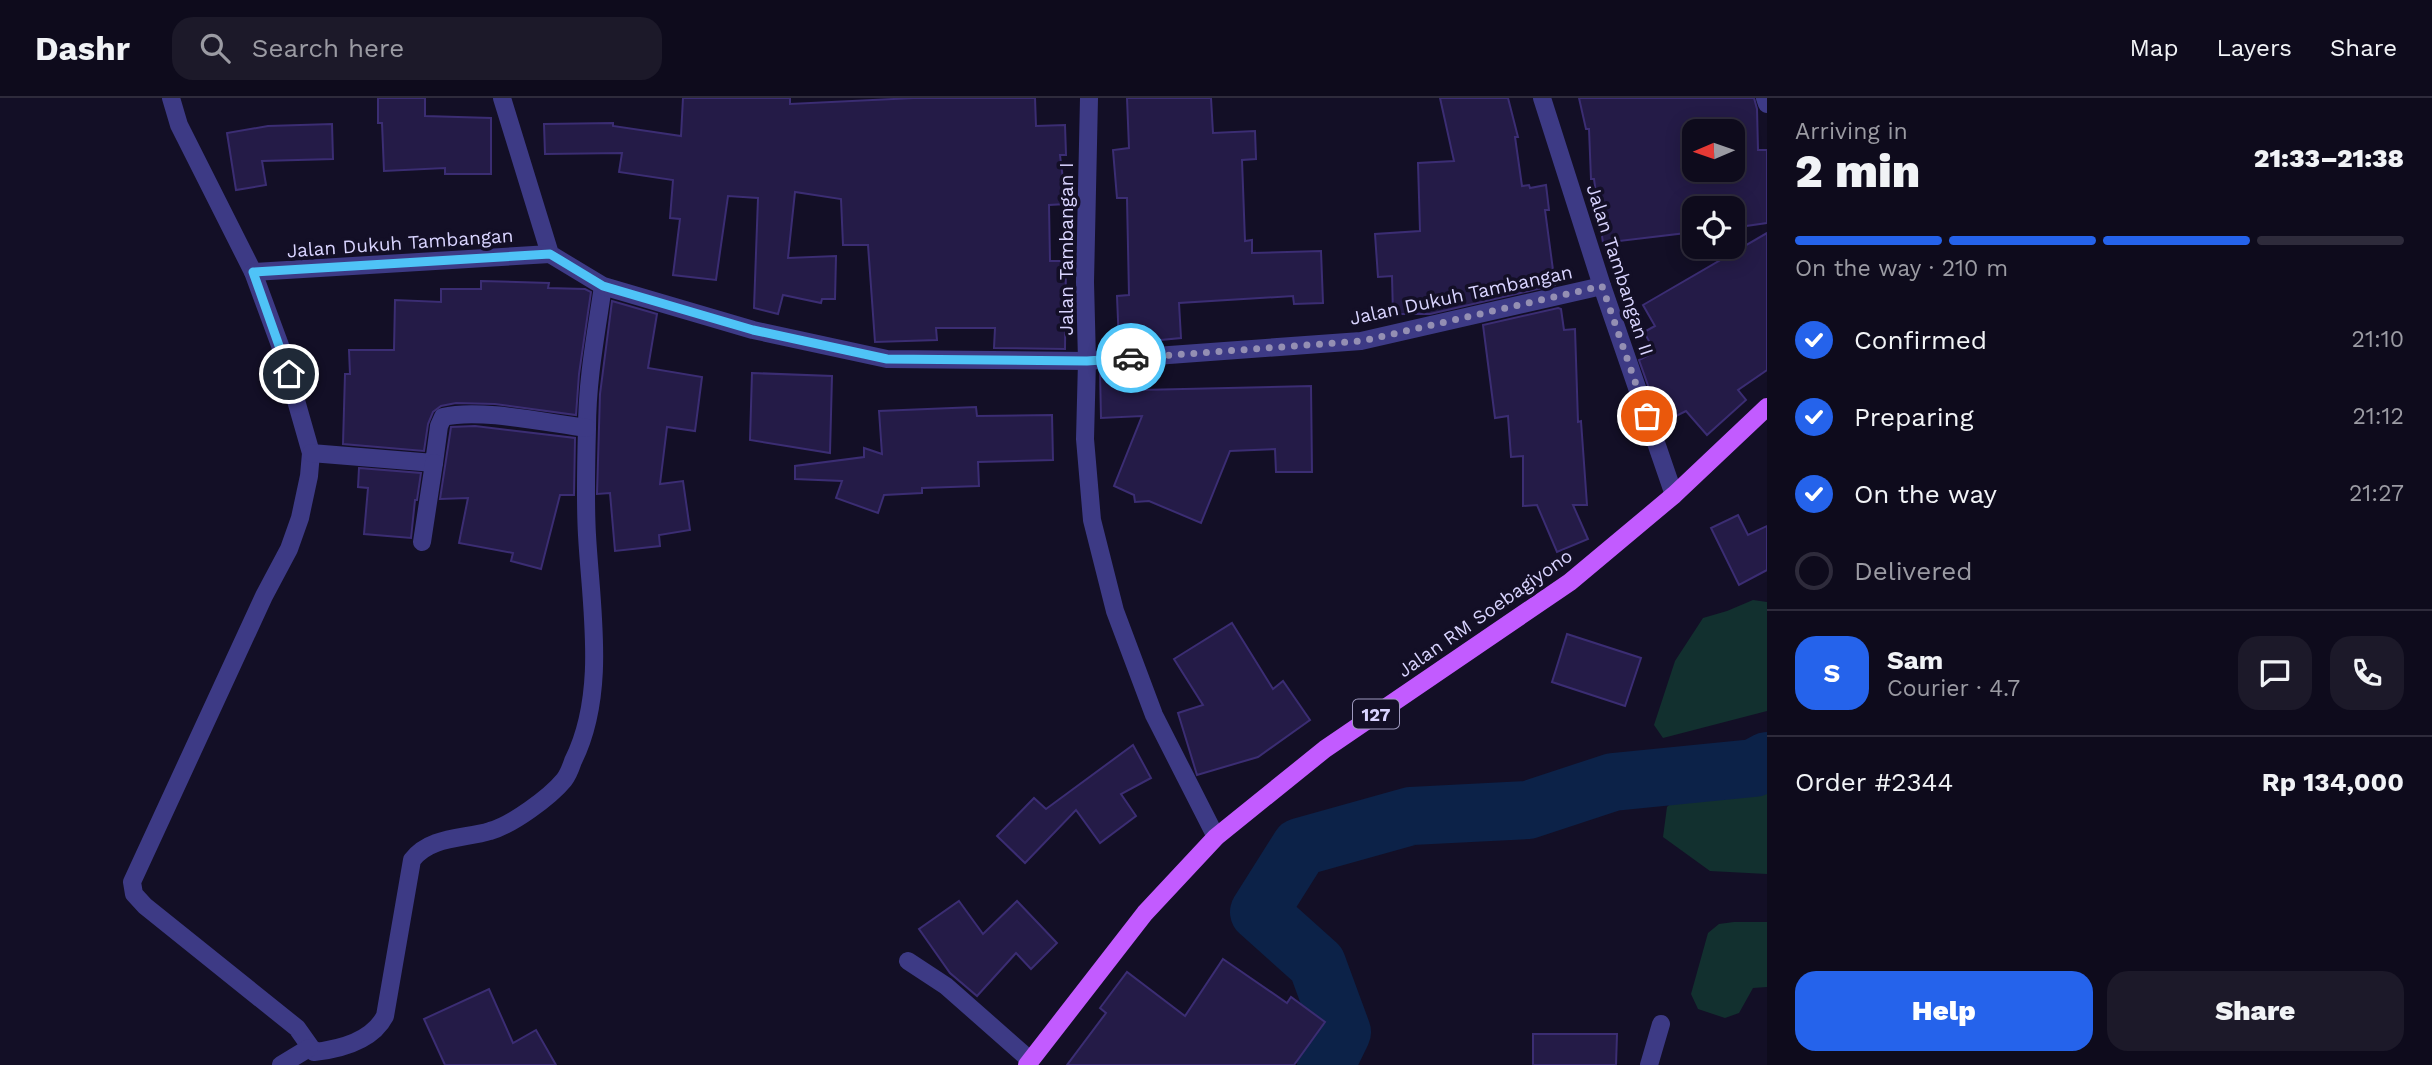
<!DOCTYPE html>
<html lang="en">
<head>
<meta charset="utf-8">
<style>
  :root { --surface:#0e0b1c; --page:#1c1929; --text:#f1f3f6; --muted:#9b9ba3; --line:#2e2b3b; --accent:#2563eb }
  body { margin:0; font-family:"Work Sans",sans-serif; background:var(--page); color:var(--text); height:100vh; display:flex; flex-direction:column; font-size:26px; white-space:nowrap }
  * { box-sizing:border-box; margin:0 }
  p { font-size:23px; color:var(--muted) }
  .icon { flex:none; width:38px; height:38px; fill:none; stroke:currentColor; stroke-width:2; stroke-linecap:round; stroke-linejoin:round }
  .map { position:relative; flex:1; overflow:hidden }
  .panel { display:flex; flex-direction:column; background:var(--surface); width:665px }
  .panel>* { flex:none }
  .needle { width:46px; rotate:268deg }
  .tools { position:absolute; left:1682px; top:21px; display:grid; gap:14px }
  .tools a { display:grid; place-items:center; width:63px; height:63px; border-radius:14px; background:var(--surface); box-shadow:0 4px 18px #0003,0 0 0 2px var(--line); font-size:35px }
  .pin { position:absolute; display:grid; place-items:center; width:60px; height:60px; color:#fff; margin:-30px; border:4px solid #fff; border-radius:50%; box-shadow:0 2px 7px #0007 }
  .courier { position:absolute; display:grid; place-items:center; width:70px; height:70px; margin:-35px; border:5px solid #4fc3f7; border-radius:50%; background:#fff; color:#222; box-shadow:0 2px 9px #0007 }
  .summary em { font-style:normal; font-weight:800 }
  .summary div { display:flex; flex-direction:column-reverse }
  .summary { display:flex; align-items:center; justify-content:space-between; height:119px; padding:0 28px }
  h1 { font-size:46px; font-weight:800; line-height:52px }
  .bar { display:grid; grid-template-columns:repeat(4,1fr); gap:10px 7px; align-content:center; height:84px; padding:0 28px }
  .bar i { height:9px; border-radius:5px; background:var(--line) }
  .bar .selected { background:var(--accent) }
  .bar p { grid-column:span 4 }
  .line { display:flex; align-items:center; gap:18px; padding:0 28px; border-top:2px solid var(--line) }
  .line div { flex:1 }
  .round { display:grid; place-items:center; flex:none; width:74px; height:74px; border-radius:21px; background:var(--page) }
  ol { padding:0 28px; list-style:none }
  li { display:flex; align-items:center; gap:21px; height:77px }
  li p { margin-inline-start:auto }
  li .icon { padding:7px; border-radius:50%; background:var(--accent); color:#fff; stroke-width:4 }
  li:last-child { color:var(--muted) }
  li i { width:38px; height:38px; border:4px solid var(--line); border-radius:50% }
  .button { display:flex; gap:14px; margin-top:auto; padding:14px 28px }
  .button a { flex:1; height:80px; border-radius:21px; background:var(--accent); color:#fff; font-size:28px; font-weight:800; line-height:80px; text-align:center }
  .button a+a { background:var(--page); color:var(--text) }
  header { display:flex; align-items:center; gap:42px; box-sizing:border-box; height:98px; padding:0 35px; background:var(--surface); border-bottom:2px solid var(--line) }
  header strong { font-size:33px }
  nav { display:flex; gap:38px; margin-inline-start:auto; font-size:24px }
  .search { width:490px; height:63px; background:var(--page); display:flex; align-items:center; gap:18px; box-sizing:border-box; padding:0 24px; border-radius:21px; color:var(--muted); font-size:26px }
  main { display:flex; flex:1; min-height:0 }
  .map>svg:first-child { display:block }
  .green { fill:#12302f }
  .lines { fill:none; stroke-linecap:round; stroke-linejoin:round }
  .river { stroke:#0c2248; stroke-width:58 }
  .building { fill:#241b47; stroke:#3b2d73; stroke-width:2; fill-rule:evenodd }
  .minor { stroke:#3d3a85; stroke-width:18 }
  .major { stroke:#c25bff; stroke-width:18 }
  .done { stroke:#948fb3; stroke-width:7; stroke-dasharray:0 12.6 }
  .route { stroke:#4fc3f7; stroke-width:9 }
  .labels { text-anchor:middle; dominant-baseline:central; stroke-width:7; stroke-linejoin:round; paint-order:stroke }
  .shield { fill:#130f26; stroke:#9e99be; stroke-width:2 }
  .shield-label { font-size:18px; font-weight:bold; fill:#d9d4ff }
  .street-label { font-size:19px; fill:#d9d4ff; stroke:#130f26 }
</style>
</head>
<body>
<header>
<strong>Dashr</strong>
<div class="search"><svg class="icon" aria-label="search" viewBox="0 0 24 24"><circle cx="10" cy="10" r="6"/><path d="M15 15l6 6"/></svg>Search here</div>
<nav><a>Map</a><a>Layers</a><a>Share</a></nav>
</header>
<main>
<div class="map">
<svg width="1767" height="967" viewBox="0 0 1767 967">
  <rect width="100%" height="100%" fill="#130f26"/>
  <!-- green -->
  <g class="green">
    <polygon points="1753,502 1767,504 1767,613 1663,640 1654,627 1675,563 1703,520 1727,513"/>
    <polygon points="1767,671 1767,776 1710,773 1663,739 1667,709 1688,688 1702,683 1731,682"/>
    <polygon points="1734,824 1767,824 1767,889 1753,890 1739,915 1725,920 1698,911 1691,896 1708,835 1719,826"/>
  </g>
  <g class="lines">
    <!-- river -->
    <polyline class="river" points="1326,967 1342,934 1317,866 1259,814 1300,749 1411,718 1528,712 1613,684 1754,670 1767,663"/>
  </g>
  <!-- building -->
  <g class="building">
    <polygon points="378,0 425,0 425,18 491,20 491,76 445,76 445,70 384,73 382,25 378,25"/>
    <polygon points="683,0 790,0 790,6 914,0 1035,0 1036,28 1065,27 1066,57 1060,57 1066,106 1049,107 1050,163 1066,163 1065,251 994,250 995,230 936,230 937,242 875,244 868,147 843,147 841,101 795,94 788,160 836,158 835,201 822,201 821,205 783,197 778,216 754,210 758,100 728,98 716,182 673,177 680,121 670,120 673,82 619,74 622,55 545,56 544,26 613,25 613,28 681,38"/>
    <polygon points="1127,0 1211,0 1213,35 1255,33 1256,61 1242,62 1245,143 1252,142 1252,155 1321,153 1323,205 1294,206 1293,198 1179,205 1181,240 1119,246 1117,198 1129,197 1127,100 1117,100 1113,52 1129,50"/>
    <polygon points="1440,0 1508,0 1518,39 1515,39 1522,88 1529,87 1530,90 1546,87 1549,112 1545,112 1555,187 1430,216 1393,216 1392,178 1378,179 1375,136 1420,133 1418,65 1454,63"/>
    <path d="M1579 0H1754L1757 11 1758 52H1767V125L1732 130V110H1694V134L1603 145 1594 81H1591L1589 31H1586ZM1694 33H1732V72H1694Z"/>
    <polygon points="332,26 333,61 262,63 266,87 236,92 227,35 268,28"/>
    <polygon points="1767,135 1767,272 1738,292 1746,302 1707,337 1686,313 1666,323 1650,293 1639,262 1655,254 1644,234 1655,228 1643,207"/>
    <polygon points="481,183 549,185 548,190 585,191 591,194 579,276 576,317 495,306 456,305 441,308 433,314 428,326 424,353 343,346 345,276 350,276 349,252 394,252 395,202 441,204 441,191 481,191"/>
    <polygon points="612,203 657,216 648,270 702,279 695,333 667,329 660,386 683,383 690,432 659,437 660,448 615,453 610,395 597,396 600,296"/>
    <polygon points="1558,210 1561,211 1564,232 1575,231 1578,324 1581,323 1587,407 1573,407 1588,441 1557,454 1537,407 1523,408 1523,358 1511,359 1508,318 1495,320 1483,227"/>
    <polygon points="1139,271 1140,292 1311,288 1312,374 1276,374 1275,351 1230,353 1201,425 1149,403 1135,404 1134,397 1114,388 1142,318 1101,320 1100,273"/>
    <polygon points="752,275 832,278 830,355 750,342"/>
    <polygon points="976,309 977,318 1052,317 1053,362 978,364 979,388 922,390 922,395 884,397 878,415 836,400 842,383 795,381 795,368 864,359 864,350 882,356 879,313"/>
    <polygon points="475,328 575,340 574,397 560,397 541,471 511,463 513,455 459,445 468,400 440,401 451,329"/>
    <polygon points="359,370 421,375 417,402 415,402 411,440 364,436 368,390 358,389"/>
    <polygon points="1738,417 1748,437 1767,428 1767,472 1739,487 1711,430"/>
    <polygon points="1232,525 1273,591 1283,583 1310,622 1258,659 1197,677 1178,615 1203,607 1174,561"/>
    <polygon points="1567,536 1641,560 1625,608 1552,584"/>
    <polygon points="1133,647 1151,680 1121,696 1136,718 1100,745 1076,712 1025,765 997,738 1034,700 1046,711"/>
    <polygon points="959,803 983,836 1017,803 1057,845 1031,871 1016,855 977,898 950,875 919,831"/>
    <polygon points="1223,861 1287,905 1291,899 1325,924 1294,967 1067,967 1106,915 1100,910 1127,874 1185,918"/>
    <polygon points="489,891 513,945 536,932 556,967 445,967 424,921"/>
    <polygon points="1533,936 1617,936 1616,967 1533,967"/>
  </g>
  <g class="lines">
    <!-- minor -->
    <g class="minor">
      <path d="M171 0 179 27 253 174 281 250 311 355 309 378 300 420 289 451 264 498 132 784 134 796 145 808 297 930 314 954C341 951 372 943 385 918L412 762C430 738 465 741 490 733 512 727 550 699 564 682 568 677 571 669 573 663 607 595 591 510 587 437 585 402 586 366 587 331 587 282 596 236 603 188"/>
      <polyline points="502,0 550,156 603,188 753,232 887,261 1087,263 1361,243 1602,188"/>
      <polyline points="1089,0 1085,184 1087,263 1085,341 1092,422 1115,513 1154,617 1216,739"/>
      <polyline points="1542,0 1602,188 1674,397"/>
      <polyline points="1765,0 1767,6"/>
      <polyline points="253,174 550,156"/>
      <path d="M311 355 434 365 439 328 443 319C480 310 547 325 587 330"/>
      <polyline points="422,444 434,365"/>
      <polyline points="908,863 946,888 1030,962"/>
      <polyline points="281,967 309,950"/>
      <polyline points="1649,967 1661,926"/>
    </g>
    <!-- major -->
    <polyline class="major" points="1027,967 1145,815 1216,739 1325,651 1570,484 1674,397 1767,309"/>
  </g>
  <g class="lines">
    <!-- done -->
    <polyline class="done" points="1131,260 1362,243 1602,188 1647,318"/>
    <!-- route -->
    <polyline class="route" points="289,276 253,174 550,156 603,188 753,232 887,261 1087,263 1131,260"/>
  </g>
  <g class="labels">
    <!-- shield labels -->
    <rect class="shield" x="1353" y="601.5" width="46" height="29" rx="5"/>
    <g class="shield-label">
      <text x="1376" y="616">127</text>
    </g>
    <!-- street labels -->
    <g class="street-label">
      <text transform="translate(400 145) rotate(-4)">Jalan Dukuh Tambangan</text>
      <text transform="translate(1066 151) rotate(-90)">Jalan Tambangan I</text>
      <text transform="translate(1620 172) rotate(72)">Jalan Tambangan II</text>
      <text transform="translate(1461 197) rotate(-12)">Jalan Dukuh Tambangan</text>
      <text transform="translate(1485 515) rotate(-35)">Jalan RM Soebagiyono</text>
    </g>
  </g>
</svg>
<div class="tools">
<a><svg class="needle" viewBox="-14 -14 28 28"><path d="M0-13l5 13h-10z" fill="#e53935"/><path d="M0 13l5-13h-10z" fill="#9b9ba3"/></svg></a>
<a><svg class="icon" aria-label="locate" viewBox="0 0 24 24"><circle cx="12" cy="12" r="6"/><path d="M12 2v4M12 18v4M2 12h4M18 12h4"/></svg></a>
</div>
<div class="pin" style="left:1647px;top:318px;background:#ea580c"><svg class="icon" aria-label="bag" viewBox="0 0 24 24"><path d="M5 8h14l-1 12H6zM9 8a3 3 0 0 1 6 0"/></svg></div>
<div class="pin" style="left:289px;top:276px;background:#1f2937"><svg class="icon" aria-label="home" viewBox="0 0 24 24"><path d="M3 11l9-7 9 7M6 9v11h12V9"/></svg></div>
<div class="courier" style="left:1131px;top:260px"><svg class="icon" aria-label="car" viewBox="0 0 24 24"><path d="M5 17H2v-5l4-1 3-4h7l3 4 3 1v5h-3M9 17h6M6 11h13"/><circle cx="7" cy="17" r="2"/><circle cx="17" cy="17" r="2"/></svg></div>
</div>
<section class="panel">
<div class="summary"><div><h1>2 min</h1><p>Arriving in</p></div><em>21:33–21:38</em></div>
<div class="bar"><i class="selected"></i><i class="selected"></i><i class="selected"></i><i></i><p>On the way · 210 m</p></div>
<ol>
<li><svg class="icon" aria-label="check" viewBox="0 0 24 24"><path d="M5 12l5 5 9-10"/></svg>Confirmed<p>21:10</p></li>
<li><svg class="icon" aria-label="check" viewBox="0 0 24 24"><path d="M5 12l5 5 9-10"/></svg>Preparing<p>21:12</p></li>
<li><svg class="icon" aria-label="check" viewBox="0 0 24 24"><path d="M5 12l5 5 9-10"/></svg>On the way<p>21:27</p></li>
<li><i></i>Delivered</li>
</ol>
<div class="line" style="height:126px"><b class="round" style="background:var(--accent);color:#fff">S</b><div><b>Sam</b><p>Courier · 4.7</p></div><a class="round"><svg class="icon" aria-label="chat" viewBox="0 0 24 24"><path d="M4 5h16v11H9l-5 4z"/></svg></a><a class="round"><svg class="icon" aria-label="phone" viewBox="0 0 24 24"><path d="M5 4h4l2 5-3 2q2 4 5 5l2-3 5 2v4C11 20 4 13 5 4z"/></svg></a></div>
<div class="line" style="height:91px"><div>Order #2344</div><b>Rp 134,000</b></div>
<div class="button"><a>Help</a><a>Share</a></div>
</section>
</main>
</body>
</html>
